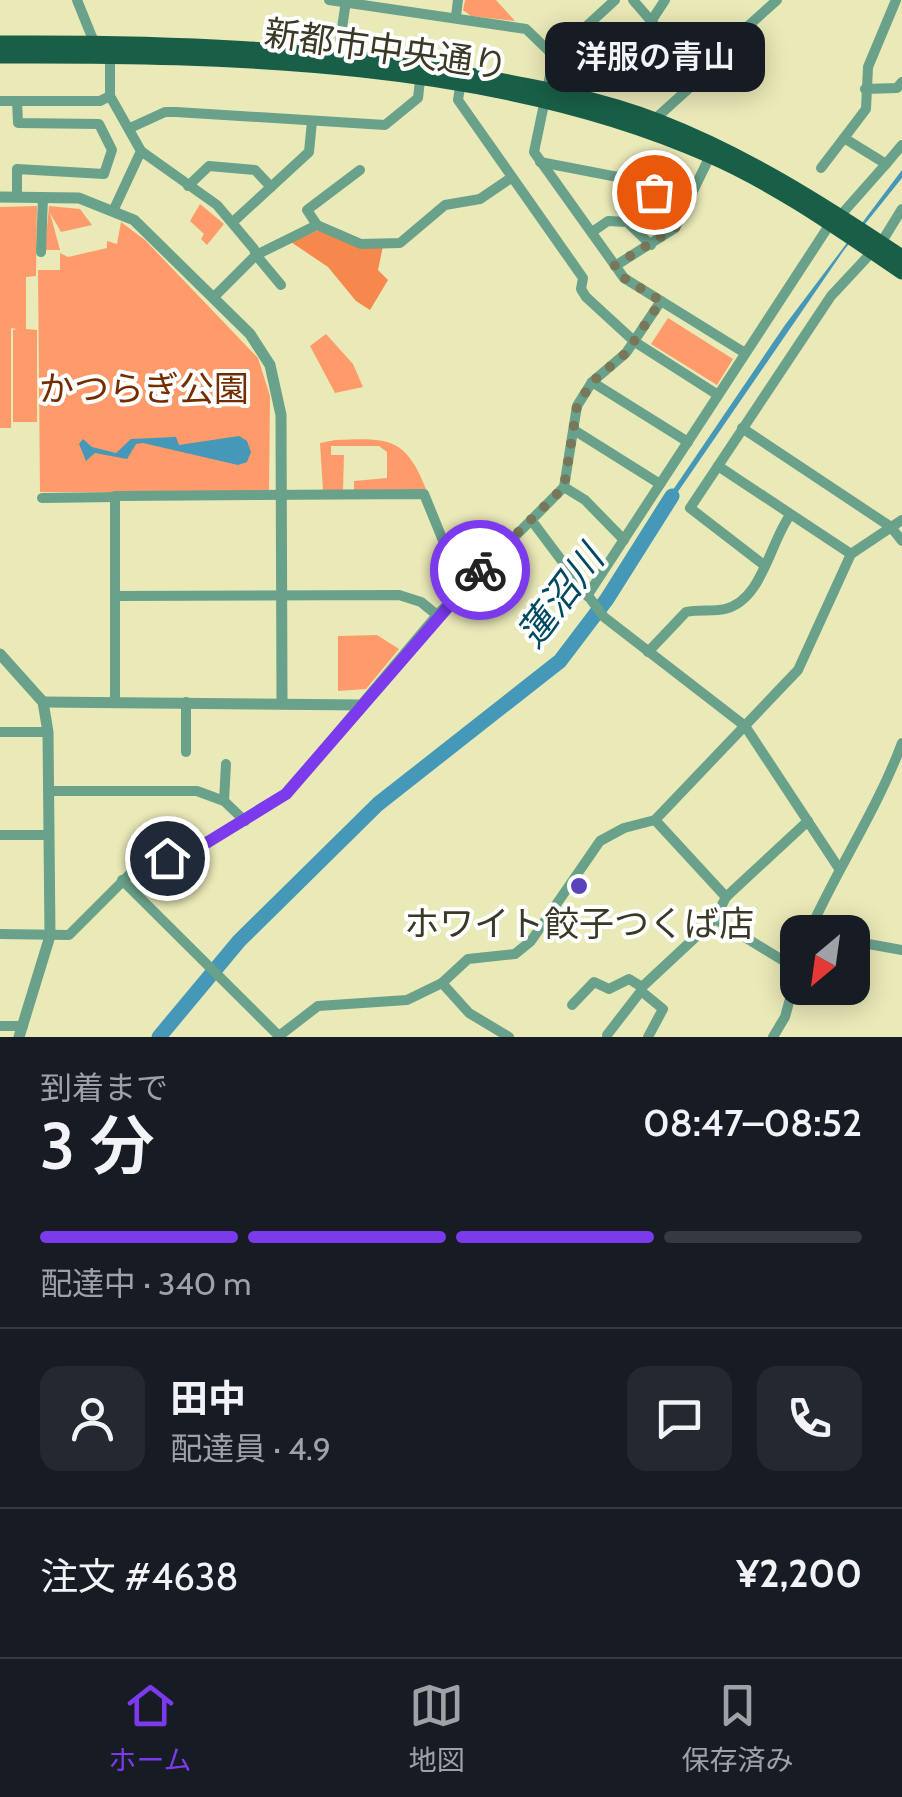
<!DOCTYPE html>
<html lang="ja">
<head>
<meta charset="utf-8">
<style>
  :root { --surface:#171b24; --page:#242831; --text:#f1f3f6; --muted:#9ea1a6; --line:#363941; --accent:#7c3aed }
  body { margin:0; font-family:Cabin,"Noto Sans JP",sans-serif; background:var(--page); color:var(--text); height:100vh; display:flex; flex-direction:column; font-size:38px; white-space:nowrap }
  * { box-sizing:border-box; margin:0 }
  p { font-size:32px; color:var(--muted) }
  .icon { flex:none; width:55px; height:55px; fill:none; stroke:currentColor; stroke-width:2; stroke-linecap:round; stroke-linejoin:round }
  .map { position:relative; height:1037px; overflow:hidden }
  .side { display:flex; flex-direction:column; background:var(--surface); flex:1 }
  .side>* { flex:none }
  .needle { width:65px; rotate:209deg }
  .fabs { position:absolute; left:780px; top:915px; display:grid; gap:20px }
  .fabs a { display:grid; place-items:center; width:90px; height:90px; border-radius:20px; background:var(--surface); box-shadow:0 5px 25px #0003; font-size:50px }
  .pin { position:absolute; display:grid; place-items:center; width:85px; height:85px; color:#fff; margin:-42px; border:5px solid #fff; border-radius:50%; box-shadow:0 2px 10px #0007 }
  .courier { position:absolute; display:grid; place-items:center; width:100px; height:100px; margin:-50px; border:8px solid #7c3aed; border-radius:50%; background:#fff; color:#222; box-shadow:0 2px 12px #0007 }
  .bubble { position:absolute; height:70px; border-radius:20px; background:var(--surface); box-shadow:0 5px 25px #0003; font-size:32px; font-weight:600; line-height:70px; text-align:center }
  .overview em { font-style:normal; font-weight:600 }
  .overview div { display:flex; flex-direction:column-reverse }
  .overview { display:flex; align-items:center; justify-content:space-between; height:170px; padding:0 40px }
  h1 { font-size:65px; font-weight:600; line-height:75px }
  .bar { display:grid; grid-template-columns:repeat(4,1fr); gap:15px 10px; align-content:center; height:120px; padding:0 40px }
  .bar i { height:12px; border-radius:8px; background:var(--line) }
  .bar .current { background:var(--accent) }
  .bar p { grid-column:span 4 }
  .line { display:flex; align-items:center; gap:25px; padding:0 40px; border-top:2px solid var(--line) }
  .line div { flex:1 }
  .round { display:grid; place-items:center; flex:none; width:105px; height:105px; border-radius:20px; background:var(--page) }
  .tabs { display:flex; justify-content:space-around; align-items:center; height:140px; border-top:2px solid var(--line); background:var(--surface); font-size:28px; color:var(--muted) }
  .tabs a { display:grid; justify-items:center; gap:5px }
  .tabs .current { color:var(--accent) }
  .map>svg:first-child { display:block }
  .green { fill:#ff9b6a }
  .forest { fill:#f6874d }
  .water { fill:#4598b7 }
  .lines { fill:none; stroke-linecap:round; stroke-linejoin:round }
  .river { stroke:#4598b7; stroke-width:15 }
  .minor { stroke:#69a18a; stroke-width:10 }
  .tertiary { stroke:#69a18a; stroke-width:11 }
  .primary { stroke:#195f47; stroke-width:15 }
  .done { stroke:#787759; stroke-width:10; stroke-dasharray:0 18 }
  .route { stroke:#7c3aed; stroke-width:12 }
  .poi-dot { fill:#5a43bb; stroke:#fff; stroke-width:4 }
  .labels { text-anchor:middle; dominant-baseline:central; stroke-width:8; stroke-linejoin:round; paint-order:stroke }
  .street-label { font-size:35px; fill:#3a3926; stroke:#fff }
  .park-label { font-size:35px; fill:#732d00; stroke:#fff }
  .poi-label { font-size:35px; fill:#3a3926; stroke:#fff }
  .water-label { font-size:38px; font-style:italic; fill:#004a61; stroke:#fff }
</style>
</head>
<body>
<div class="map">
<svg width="902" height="1037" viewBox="0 0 902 1037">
  <rect width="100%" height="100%" fill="#eae9b8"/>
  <!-- green -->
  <g class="green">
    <polygon points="465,0 496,0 515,21 471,16 463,10"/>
    <polygon points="200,204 224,224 207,245 201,239 204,234 190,221"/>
    <polygon points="37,206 36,276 26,277 26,329 37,330 37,422 13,422 13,330 17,329 11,328 11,428 0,428 0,207"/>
    <polygon points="49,206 80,209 92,225 61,232 50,213 60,250 45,250"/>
    <polygon points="121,222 145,240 258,358 270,396 269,492 40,492 38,270 60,270 60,253 68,257 107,248 107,241 117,244"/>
    <polygon points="668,318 733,359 717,385 651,344"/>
    <polygon points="326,334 353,364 363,387 335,393 310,346"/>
    <path d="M335 440C388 438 405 436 426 489L354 490V481L387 478V452L379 446H331V455H344L343 490H323L320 443Z"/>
    <polygon points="377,635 399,649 366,689 338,691 338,636"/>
  </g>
  <!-- forest -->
  <g class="forest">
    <polygon points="321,229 383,246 378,270 388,280 370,310 356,301 328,267 291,242"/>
    <polygon points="798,988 851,988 844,1005"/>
  </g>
  <!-- water -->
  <g class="water">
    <polygon points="902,170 902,178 844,250 662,515 658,512 785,325"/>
    <polygon points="239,436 247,441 251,452 247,462 238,465 143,443 136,444 127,459 95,453 86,461 79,444 83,439 92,447 116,453 131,439 176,437 179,445"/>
  </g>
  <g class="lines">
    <!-- river -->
    <polyline class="river" points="159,1037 239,941 378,804 560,661 607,599 672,496"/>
    <!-- minor -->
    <g class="minor">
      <polyline points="77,0 94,42"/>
      <polyline points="329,0 526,29 554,56"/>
      <polyline points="615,0 554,56 534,152 624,278 745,353"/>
      <polyline points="633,0 696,73 697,81 655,119"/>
      <polyline points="456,16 458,0"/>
      <polyline points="650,23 665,0"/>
      <polyline points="110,55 110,96 141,151 114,209"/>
      <polyline points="338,55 346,1"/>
      <polyline points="696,73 777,0"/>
      <polyline points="460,87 458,100 583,278 581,289 586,297 635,342 718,395"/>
      <polyline points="865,89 897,88 902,82"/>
      <polyline points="0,101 100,101 110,96"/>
      <polyline points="17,101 18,123 99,124 112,150 104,174 17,169 17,197"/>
      <polyline points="130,128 165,112 176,112 385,125 418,98 420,80"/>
      <polyline points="141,151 217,205 254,249 256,255 214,297"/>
      <polyline points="540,162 623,178 686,206"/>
      <polyline points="886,164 902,145"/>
      <polyline points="821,168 844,138"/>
      <polyline points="188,186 209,166 255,170 271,187"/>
      <polyline points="840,216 886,164 844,138 866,109 868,67 896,0"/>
      <polyline points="234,221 309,152 312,121"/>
      <polyline points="317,225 307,210 360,170"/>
      <polyline points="592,232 608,221 627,222 651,245"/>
      <polyline points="881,243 902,209"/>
      <polyline points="41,252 43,197"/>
      <polyline points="615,266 675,228 710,156"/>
      <polyline points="281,285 256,255 317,225 361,244 400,243 445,205 480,199 511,178"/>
      <polyline points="592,382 688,442"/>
      <polyline points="742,428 891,527 902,541"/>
      <polyline points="574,430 660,484"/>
      <polyline points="718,466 831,296 872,252"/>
      <polyline points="564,487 585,500 624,540"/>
      <polyline points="42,498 115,497"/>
      <polyline points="532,521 604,617 745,726 838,867"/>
      <polyline points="764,565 690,508 718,466 851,554"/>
      <polyline points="115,596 399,595 421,602 437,615"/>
      <polyline points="587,596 830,224"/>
      <path d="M648 652 686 612C699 609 713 612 725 609 762 600 769 545 790 515"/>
      <polyline points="115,702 115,496 424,494 462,587"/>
      <polyline points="186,702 186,752"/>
      <polyline points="0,732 48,732"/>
      <polyline points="50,791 197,791 224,801 245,821"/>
      <polyline points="224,801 226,764"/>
      <polyline points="655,820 726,897 715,919 797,969"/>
      <polyline points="0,835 49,835"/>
      <polyline points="122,880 279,1036 318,1006 407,1000 442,983 468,959 515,954 531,941 600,841 624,828 655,820 798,670 851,554 902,520"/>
      <polyline points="726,897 808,821"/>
      <path d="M809 932C838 867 877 810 902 743"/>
      <polyline points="0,934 69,935 132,872 203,845 286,794 437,615 564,487 577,406 592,382 626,353 661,301"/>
      <polyline points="852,941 902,950"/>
      <polyline points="442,983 469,1013 509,1037"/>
      <polyline points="572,1005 594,982 609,989 629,979 642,987"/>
      <polyline points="0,1026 23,1026"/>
      <polyline points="607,1035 641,991"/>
      <polyline points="648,1037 663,1009 641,991 642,987 715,919"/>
      <polyline points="773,1037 785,1017 798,969"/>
    </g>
    <!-- tertiary -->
    <g class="tertiary">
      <polyline points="0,197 79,198 134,220 250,334 270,365 281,415 282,701"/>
      <polyline points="0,654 43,702 48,732 50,936 19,1037"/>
      <polyline points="43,702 363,705"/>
    </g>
    <!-- primary -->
    <g class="primary">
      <path d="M0 43C162 42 322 47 482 77 542 88 601 99 658 121 746 155 824 205 902 257"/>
      <path d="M0 56C228 55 496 61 708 155 777 185 840 230 902 272"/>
    </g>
  </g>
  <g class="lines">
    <!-- done -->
    <polyline class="done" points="480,570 564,487 577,406 592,382 626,353 661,301 624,278 614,266 675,228 686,206 654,192"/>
    <!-- route -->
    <polyline class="route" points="167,858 203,845 286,794 480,570"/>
  </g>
  <!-- markers -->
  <circle class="poi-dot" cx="579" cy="886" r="10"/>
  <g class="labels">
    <!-- street labels -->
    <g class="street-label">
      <text transform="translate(386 49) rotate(8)">新都市中央通り</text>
    </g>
    <!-- park labels -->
    <g class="park-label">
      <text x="144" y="388">かつらぎ公園</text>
    </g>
    <!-- poi labels -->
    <g class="poi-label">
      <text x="579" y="923">ホワイト餃子つくば店</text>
    </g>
    <!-- water labels -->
    <g class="water-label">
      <text transform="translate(560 596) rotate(-53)">蓮沼川</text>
    </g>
  </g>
</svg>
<div class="fabs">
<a><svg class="needle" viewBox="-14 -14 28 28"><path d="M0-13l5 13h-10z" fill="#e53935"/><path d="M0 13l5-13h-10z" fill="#9ea1a6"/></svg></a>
</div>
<div class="pin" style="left:654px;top:192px;background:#ea580c"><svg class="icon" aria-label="bag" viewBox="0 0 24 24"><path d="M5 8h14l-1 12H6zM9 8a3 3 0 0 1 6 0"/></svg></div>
<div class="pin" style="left:167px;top:858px;background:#1f2937"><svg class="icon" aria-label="home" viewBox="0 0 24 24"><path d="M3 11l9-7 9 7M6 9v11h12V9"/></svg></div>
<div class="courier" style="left:480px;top:570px"><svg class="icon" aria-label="bike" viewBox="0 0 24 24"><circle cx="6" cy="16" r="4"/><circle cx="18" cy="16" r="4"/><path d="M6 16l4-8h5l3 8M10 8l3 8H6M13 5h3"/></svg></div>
<div class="bubble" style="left:545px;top:22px;width:220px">洋服の青山</div>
</div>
<section class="side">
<div class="overview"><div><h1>3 分</h1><p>到着まで</p></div><em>08:47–08:52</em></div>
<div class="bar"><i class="current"></i><i class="current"></i><i class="current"></i><i></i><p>配達中 · 340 m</p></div>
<div class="line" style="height:180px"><a class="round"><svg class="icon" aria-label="person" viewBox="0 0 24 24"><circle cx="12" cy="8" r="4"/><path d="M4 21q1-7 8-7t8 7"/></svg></a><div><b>田中</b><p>配達員 · 4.9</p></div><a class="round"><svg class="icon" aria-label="chat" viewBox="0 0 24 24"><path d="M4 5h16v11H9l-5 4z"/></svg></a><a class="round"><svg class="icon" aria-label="phone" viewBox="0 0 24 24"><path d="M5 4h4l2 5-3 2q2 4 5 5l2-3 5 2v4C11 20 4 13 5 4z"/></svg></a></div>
<div class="line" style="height:130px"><div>注文 #4638</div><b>¥2,200</b></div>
</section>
<nav class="tabs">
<a class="current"><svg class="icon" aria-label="home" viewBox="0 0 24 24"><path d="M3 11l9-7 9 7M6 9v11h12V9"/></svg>ホーム</a>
<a><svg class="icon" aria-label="map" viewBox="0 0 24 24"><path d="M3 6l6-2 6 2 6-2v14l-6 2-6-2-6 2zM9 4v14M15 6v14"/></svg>地図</a>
<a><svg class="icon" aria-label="saved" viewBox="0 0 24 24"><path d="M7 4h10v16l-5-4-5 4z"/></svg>保存済み</a>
</nav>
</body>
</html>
